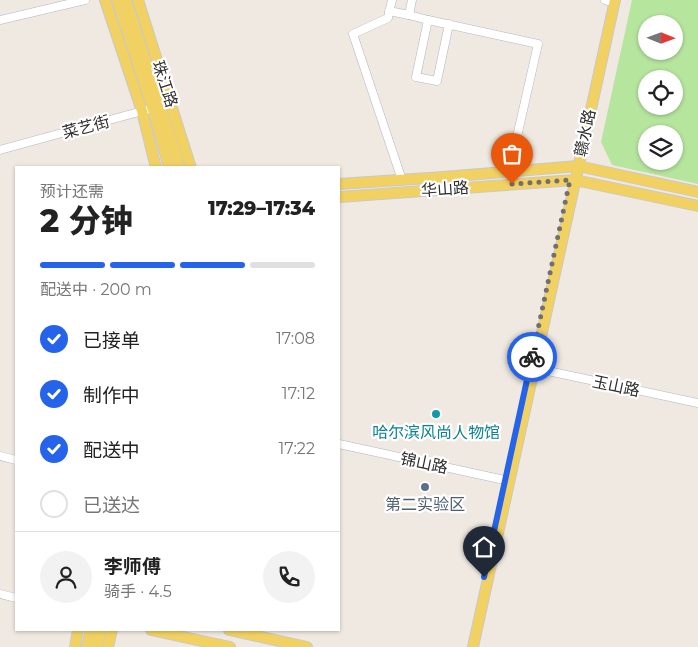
<!DOCTYPE html>
<html lang="zh">
<head>
<meta charset="utf-8">
<style>
  :root { --surface:#fff; --page:#f2f2f2; --text:#222; --muted:#767676; --line:#e0e0e0; --accent:#2563eb }
  body { margin:0; font-family:Montserrat,"Noto Sans SC",sans-serif; background:var(--page); color:var(--text); height:100vh; display:flex; flex-direction:column; font-size:19px; white-space:nowrap }
  * { box-sizing:border-box; margin:0 }
  p { font-size:16px; color:var(--muted) }
  .icon { flex:none; width:28px; height:28px; fill:none; stroke:currentColor; stroke-width:2; stroke-linecap:round; stroke-linejoin:round }
  .map { position:relative; flex:1; overflow:hidden }
  .details { position:absolute; left:15px; top:166px; width:325px; height:465px; display:flex; flex-direction:column; background:var(--surface); border-radius:0px; box-shadow:0 1px 4px #0004 }
  .details>* { flex:none }
  .needle { width:32px; rotate:91deg }
  .tools { position:absolute; left:638px; top:15px; display:grid; gap:10px }
  .tools a { display:grid; place-items:center; width:45px; height:45px; border-radius:50%; background:var(--surface); box-shadow:0 1px 4px #0004; font-size:25px }
  .pin { position:absolute; display:grid; place-items:center; width:42px; height:42px; color:#fff; margin:-51px -21px; border-radius:50% 50% 50% 0; rotate:-45deg; box-shadow:0 0 5px #0007 }
  .pin .icon { rotate:45deg }
  .courier { position:absolute; display:grid; place-items:center; width:50px; height:50px; margin:-25px; border:4px solid #2563eb; border-radius:50%; background:#fff; color:#222; box-shadow:0 1px 6px #0007 }
  .headline em { font-style:normal; font-weight:800 }
  .headline div { display:flex; flex-direction:column-reverse }
  .headline { display:flex; align-items:center; justify-content:space-between; height:85px; padding:0 25px }
  h1 { font-size:32px; font-weight:800; line-height:38px }
  .bar { display:grid; grid-template-columns:repeat(4,1fr); gap:8px 5px; align-content:center; height:60px; padding:0 25px }
  .bar i { height:6px; border-radius:4px; background:var(--line) }
  .bar .active { background:var(--accent) }
  .bar p { grid-column:span 4 }
  .line { display:flex; align-items:center; gap:12px; padding:0 25px; border-top:1px solid var(--line) }
  .line div { flex:1 }
  .round { display:grid; place-items:center; flex:none; width:52px; height:52px; border-radius:26px; background:var(--page) }
  ol { padding:0 25px; list-style:none }
  li { display:flex; align-items:center; gap:15px; height:55px }
  li p { margin-inline-start:auto }
  li .icon { padding:5px; border-radius:50%; background:var(--accent); color:#fff; stroke-width:4 }
  li:last-child { color:var(--muted) }
  li i { width:28px; height:28px; border:2px solid var(--line); border-radius:50% }
  .map>svg:first-child { display:block }
  .green { fill:#b6e59e; fill-rule:evenodd }
  .lines { fill:none; stroke-linecap:round; stroke-linejoin:round }
  .minor-casing { stroke:#b4b7c1; stroke-width:9 }
  .major-casing { stroke:#c9c9c9; stroke-width:12 }
  .minor { stroke:#fff; stroke-width:8 }
  .major { stroke:#f2d163; stroke-width:10 }
  .done { stroke:#726f6d; stroke-width:5; stroke-dasharray:0 9 }
  .route { stroke:#2563eb; stroke-width:6 }
  .culture-dot { fill:#0f9aa8; stroke:#fff; stroke-width:2 }
  .service-dot { fill:#5c6f8a; stroke:#fff; stroke-width:2 }
  .labels { text-anchor:middle; dominant-baseline:central; stroke-width:4.5; stroke-linejoin:round; paint-order:stroke }
  .street-label { font-size:16px; fill:#2e2e2e; stroke:#fff }
  .culture-label { font-size:16px; fill:#0d838f; stroke:#fff }
  .service-label { font-size:16px; fill:#4e5e75; stroke:#fff }
</style>
</head>
<body>
<div class="map">
<svg width="698" height="647" viewBox="0 0 698 647">
  <rect width="100%" height="100%" fill="#efe9e1"/>
  <!-- green -->
  <path class="green" d="M632 0H698V184L612 165 601 142ZM646 24H674V51H646ZM646 79H674V106H646ZM646 134H674V161H646Z"/>
  <g class="lines">
    <!-- minor casing -->
    <g class="minor-casing">
      <g id="minor">
        <polyline points="392,0 388,18 353,34 402,180"/>
        <polyline points="412,0 409,15 428,20"/>
        <polyline points="605,0 608,1"/>
        <polyline points="389,11 409,15"/>
        <polyline points="0,20 85,0"/>
        <polyline points="449,24 437,81 416,77 428,20 538,44 509,172"/>
        <polyline points="0,150 157,107"/>
        <polyline points="534,368 698,403"/>
        <polyline points="339,444 509,481"/>
        <polyline points="0,456 16,460"/>
        <polyline points="0,594 16,598"/>
      </g>
    </g>
    <!-- major casing -->
    <g class="major-casing">
      <g id="major">
        <polyline points="105,0 142,111 156,168"/>
        <polyline points="117,0 155,116 169,168"/>
        <polyline points="126,0 177,158 179,168"/>
        <polyline points="138,0 191,168"/>
        <polyline points="339,184 443,177 578,166 698,192"/>
        <polyline points="339,197 575,180 698,206"/>
        <polyline points="151,630 230,647"/>
        <polyline points="229,630 307,647"/>
        <polyline points="75,647 78,630"/>
        <polyline points="87,647 91,630"/>
        <polyline points="97,647 101,630"/>
        <polyline points="108,647 112,630"/>
        <polyline points="473,647 615,0"/>
      </g>
    </g>
    <!-- minor -->
    <use href="#minor" class="minor"/>
    <!-- major -->
    <use href="#major" class="major"/>
  </g>
  <g class="lines">
    <!-- done -->
    <polyline class="done" points="512,184 570,180 532,357"/>
    <!-- route -->
    <polyline class="route" points="484,577 532,357"/>
  </g>
  <!-- markers -->
  <circle class="culture-dot" cx="436" cy="414" r="5"/>
  <circle class="service-dot" cx="425" cy="487" r="5"/>
  <g class="labels">
    <!-- street labels -->
    <g class="street-label">
      <text transform="translate(165 84) rotate(72)">珠江路</text>
      <text transform="translate(86 127) rotate(-15)">菜艺街</text>
      <text transform="translate(585 133) rotate(-78)">赣水路</text>
      <text transform="translate(445 189) rotate(-4)">华山路</text>
      <text transform="translate(616 386) rotate(12)">玉山路</text>
      <text transform="translate(424 463) rotate(12)">锦山路</text>
    </g>
    <!-- culture labels -->
    <g class="culture-label">
      <text x="436" y="432">哈尔滨风尚人物馆</text>
    </g>
    <!-- service labels -->
    <g class="service-label">
      <text x="425" y="504">第二实验区</text>
    </g>
  </g>
</svg>
<div class="tools">
<a><svg class="needle" viewBox="-14 -14 28 28"><path d="M0-13l5 13h-10z" fill="#e53935"/><path d="M0 13l5-13h-10z" fill="#767676"/></svg></a>
<a><svg class="icon" aria-label="locate" viewBox="0 0 24 24"><circle cx="12" cy="12" r="6"/><path d="M12 2v4M12 18v4M2 12h4M18 12h4"/></svg></a>
<a><svg class="icon" aria-label="layers" viewBox="0 0 24 24"><path d="M12 4l9 5-9 5-9-5zM3 14l9 5 9-5"/></svg></a>
</div>
<div class="pin" style="left:512px;top:184px;background:#ea580c"><svg class="icon" aria-label="bag" viewBox="0 0 24 24"><path d="M5 8h14l-1 12H6zM9 8a3 3 0 0 1 6 0"/></svg></div>
<div class="pin" style="left:484px;top:577px;background:#1f2937"><svg class="icon" aria-label="home" viewBox="0 0 24 24"><path d="M3 11l9-7 9 7M6 9v11h12V9"/></svg></div>
<div class="courier" style="left:532px;top:357px"><svg class="icon" aria-label="bike" viewBox="0 0 24 24"><circle cx="6" cy="16" r="4"/><circle cx="18" cy="16" r="4"/><path d="M6 16l4-8h5l3 8M10 8l3 8H6M13 5h3"/></svg></div>
<section class="details">
<div class="headline"><div><h1>2 分钟</h1><p>预计还需</p></div><em>17:29–17:34</em></div>
<div class="bar"><i class="active"></i><i class="active"></i><i class="active"></i><i></i><p>配送中 · 200 m</p></div>
<ol>
<li><svg class="icon" aria-label="check" viewBox="0 0 24 24"><path d="M5 12l5 5 9-10"/></svg>已接单<p>17:08</p></li>
<li><svg class="icon" aria-label="check" viewBox="0 0 24 24"><path d="M5 12l5 5 9-10"/></svg>制作中<p>17:12</p></li>
<li><svg class="icon" aria-label="check" viewBox="0 0 24 24"><path d="M5 12l5 5 9-10"/></svg>配送中<p>17:22</p></li>
<li><i></i>已送达</li>
</ol>
<div class="line" style="height:90px"><a class="round"><svg class="icon" aria-label="person" viewBox="0 0 24 24"><circle cx="12" cy="8" r="4"/><path d="M4 21q1-7 8-7t8 7"/></svg></a><div><b>李师傅</b><p>骑手 · 4.5</p></div><a class="round"><svg class="icon" aria-label="phone" viewBox="0 0 24 24"><path d="M5 4h4l2 5-3 2q2 4 5 5l2-3 5 2v4C11 20 4 13 5 4z"/></svg></a></div>
</section>
</div>
</body>
</html>
